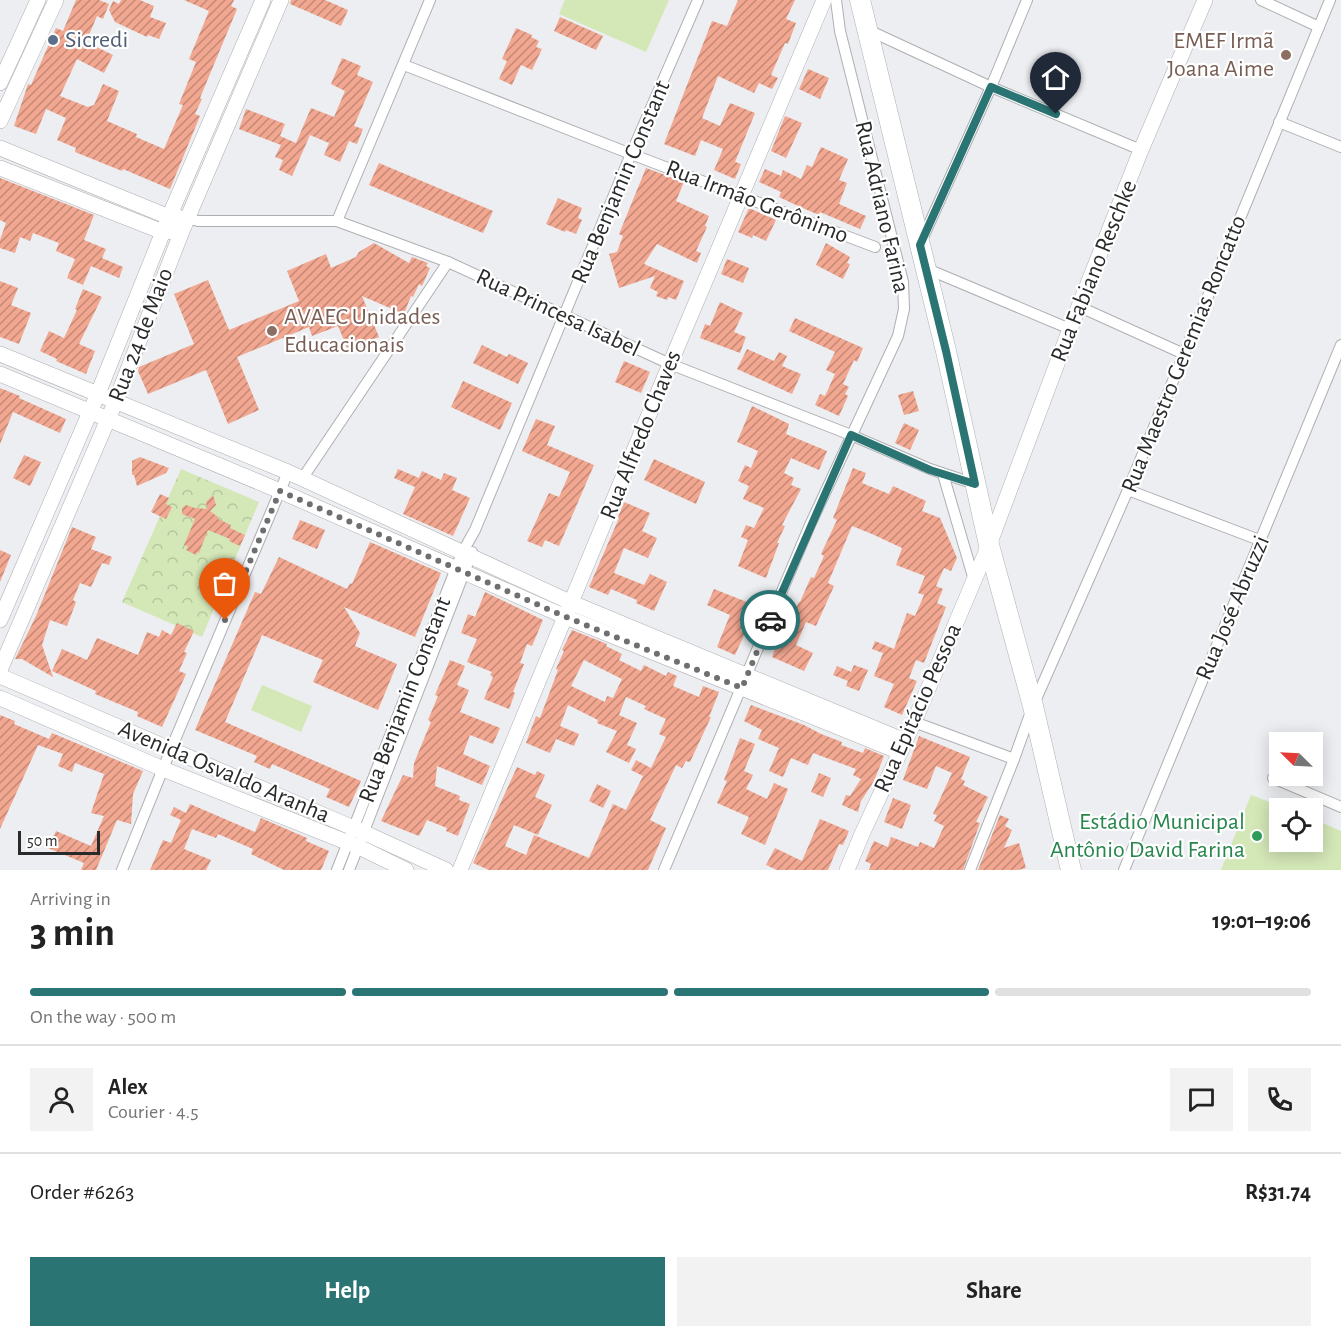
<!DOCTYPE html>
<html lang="en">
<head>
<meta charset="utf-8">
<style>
  :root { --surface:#fff; --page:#f2f2f2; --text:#222; --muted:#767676; --line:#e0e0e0; --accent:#2a7473 }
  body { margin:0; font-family:"Alegreya Sans",sans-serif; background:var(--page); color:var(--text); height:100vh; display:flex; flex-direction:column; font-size:22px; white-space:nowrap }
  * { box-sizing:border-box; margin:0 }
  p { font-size:20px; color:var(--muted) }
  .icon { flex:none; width:33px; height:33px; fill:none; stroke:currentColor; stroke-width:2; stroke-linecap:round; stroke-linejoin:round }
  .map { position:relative; height:870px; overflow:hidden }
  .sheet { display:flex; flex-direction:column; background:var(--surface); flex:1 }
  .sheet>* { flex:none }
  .needle { width:39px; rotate:294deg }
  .tools { position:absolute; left:1269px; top:732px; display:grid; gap:12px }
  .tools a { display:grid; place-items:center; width:54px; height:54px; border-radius:0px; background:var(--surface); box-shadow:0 3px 15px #0003; font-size:30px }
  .scale { position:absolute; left:18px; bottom:15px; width:82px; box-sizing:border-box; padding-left:6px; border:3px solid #292a2b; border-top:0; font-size:16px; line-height:21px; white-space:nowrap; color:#292a2b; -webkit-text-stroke:4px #fff; paint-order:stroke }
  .pin { position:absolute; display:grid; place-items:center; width:51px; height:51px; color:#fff; margin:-62px -26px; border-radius:50% 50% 50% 0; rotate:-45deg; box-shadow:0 0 6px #0007 }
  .pin .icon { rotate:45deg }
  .courier { position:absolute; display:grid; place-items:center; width:60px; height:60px; margin:-30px; border:4px solid #2a7473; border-radius:50%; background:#fff; color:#222; box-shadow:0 2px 8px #0007 }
  .headline em { font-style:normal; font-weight:700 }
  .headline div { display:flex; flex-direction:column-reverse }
  .headline { display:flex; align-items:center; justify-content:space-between; height:102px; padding:0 30px }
  h1 { font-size:39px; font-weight:700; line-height:45px }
  .bar { display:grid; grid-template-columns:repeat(4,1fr); gap:9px 6px; align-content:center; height:72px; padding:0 30px }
  .bar i { height:8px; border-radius:4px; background:var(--line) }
  .bar .selected { background:var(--accent) }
  .bar p { grid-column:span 4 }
  .line { display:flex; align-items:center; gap:15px; padding:0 30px; border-top:2px solid var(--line) }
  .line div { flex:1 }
  .round { display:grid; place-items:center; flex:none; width:63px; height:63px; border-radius:0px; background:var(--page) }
  .button { display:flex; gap:12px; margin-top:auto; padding:12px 30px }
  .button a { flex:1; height:69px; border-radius:0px; background:var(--accent); color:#fff; font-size:24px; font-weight:700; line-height:69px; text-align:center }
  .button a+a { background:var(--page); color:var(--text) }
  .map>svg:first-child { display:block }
  .grass { fill:#d4e7b7 }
  .park { fill:url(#park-crowns) }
  .building { fill:url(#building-hatch); fill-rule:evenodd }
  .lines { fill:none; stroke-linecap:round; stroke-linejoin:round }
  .street-casing { stroke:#aeafb3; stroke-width:12 }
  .secondary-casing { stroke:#aeafb3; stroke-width:16 }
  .highway-casing { stroke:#aeafb3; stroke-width:21 }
  .street { stroke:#fff; stroke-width:10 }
  .secondary { stroke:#fff; stroke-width:15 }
  .highway { stroke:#fff; stroke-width:20 }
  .done { stroke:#6d6f70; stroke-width:6; stroke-dasharray:0 10.8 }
  .route { stroke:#2a7473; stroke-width:8 }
  .service-dot { fill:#5c6f8a; stroke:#fff; stroke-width:2 }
  .education-dot { fill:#8d6e63; stroke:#fff; stroke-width:2 }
  .leisure-dot { fill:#2e9e5b; stroke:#fff; stroke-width:2 }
  .labels { text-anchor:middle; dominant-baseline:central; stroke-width:4.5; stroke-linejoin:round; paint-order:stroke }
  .service-label { font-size:24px; fill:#4e5e75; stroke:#fff; text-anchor:start }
  .education-label { font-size:24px; fill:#785e54; stroke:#fff; text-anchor:end }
  .street-label { font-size:24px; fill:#292a2b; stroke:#fff }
  .leisure-label { font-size:24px; fill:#27864d; stroke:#fff; text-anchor:end }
</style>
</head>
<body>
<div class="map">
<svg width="1341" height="870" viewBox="0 0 1341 870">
  <defs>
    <pattern id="park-crowns" width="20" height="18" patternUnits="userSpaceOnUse" patternTransform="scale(1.5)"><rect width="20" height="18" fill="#d4e7b7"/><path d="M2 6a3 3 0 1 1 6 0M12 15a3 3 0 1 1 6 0" fill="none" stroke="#b6c69e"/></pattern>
    <pattern id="building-hatch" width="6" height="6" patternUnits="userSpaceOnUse" patternTransform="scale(1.5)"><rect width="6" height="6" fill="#f2a791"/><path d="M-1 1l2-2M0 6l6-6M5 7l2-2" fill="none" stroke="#c48877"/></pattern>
  </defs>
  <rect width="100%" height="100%" fill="#eceef1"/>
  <!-- grass -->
  <g class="grass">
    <polygon points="565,0 669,0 646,52 559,14"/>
    <polygon points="262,685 312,706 301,732 251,710"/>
    <polygon points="1251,795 1285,808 1280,808 1280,842 1312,842 1313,819 1341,831 1341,870 1221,870"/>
  </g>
  <!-- park -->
  <polygon class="park" points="181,469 259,502 202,637 122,602"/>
  <!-- building -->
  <g class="building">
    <polygon points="76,0 99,0 109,4 103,19 97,16 86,42 113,55 104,73 77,59 60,96 88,107 94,105 103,84 119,91 107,121 137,134 136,137 164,149 183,105 179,104 196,62 189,59 209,11 184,0 234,0 231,6 237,9 200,98 202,99 195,114 200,116 170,189 123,169 122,171 75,152 76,148 57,140 66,118 46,109 36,134 14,126 28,84 31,85 56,28 63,31"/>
    <polygon points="121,0 140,0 154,6 150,17 166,23 159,39 148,35 147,37 115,22 109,10 113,1 119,4"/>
    <polygon points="291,0 325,0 348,10 341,26 290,4"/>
    <polygon points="738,0 795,0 786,19 796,23 788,44 785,43 771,75 778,78 772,89 759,83 754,93 718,76 702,118 720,126 730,103 755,113 735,162 741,164 735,179 714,170 723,149 701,140 695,156 664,144 712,21 727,26"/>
    <polygon points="560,17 603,36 596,50 554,31"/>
    <polygon points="516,28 532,35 531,37 539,41 536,47 542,49 532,70 521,65 512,85 499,79 507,61 502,59"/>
    <polygon points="342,58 361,66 357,75 373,82 354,126 363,129 357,144 349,141 340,162 324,155 329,143 310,135 292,176 279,170 283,160 275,157 281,145 239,129 246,109 285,124 280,136 296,143 311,108 334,117 345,91 331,84"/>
    <polygon points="808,69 829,78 820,99 799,89"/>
    <polygon points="785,116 802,123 786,158 771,151"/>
    <polygon points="821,147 848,159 839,180 847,183 839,204 866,216 860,229 820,212 819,215 796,205 779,197 781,192 759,182 765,169 781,176 783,170 801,179 807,165 812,167"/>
    <polygon points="379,163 493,211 483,233 369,185"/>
    <polygon points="646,168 684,182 676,201 709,216 705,226 707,227 696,251 701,253 697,263 657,244 644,264 684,281 676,300 668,297 667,300 656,296 658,292 650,288 655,276 619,288 609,254 617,252 623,236 619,234"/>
    <polygon points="0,178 94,215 84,240 106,249 102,258 123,267 119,278 91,266 83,285 67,278 75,259 56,251 59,243 33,233 30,241 20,237 15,253 0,248 0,240 6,223 0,220"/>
    <polygon points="558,198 582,208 578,218 582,220 576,234 566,230 565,232 546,224"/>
    <polygon points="749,208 776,220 766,241 753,235 752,238 738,232"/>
    <polygon points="374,243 409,263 412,257 428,263 426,266 430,268 422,286 419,284 413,297 411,296 404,314 362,296 379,337 348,350 338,326 312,336 309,327 237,357 259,410 228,424 206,370 148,394 138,371 139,367 194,344 174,294 208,280 229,330 299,301 287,271 326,254 331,268 356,257 359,252"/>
    <polygon points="826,243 850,257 847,263 850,264 843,279 816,265"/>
    <polygon points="727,259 749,268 743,283 721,274"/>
    <polygon points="0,281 18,288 11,305 31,313 19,344 0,337"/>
    <polygon points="83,289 102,297 79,344 95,351 86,374 56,361 57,359 40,351 49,331 64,338 77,310 75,309"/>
    <polygon points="720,302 743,313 734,332 746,337 740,353 700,338 705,324 710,326"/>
    <polygon points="795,318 863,348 857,362 854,360 843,384 849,387 845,394 848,396 839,416 815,405 820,394 825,396 835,374 826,370 835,352 789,331"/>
    <polygon points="482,345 507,357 509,354 528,363 518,384 473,363"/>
    <polygon points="747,349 774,361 779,352 787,356 782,366 801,374 792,394 737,369"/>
    <polygon points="624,361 650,372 641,393 615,382"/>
    <polygon points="463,381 512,403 500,430 451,407"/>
    <polygon points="0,388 20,396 19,398 66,419 60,433 13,412 0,444"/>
    <polygon points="913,391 919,411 904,415 898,395"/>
    <polygon points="752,406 789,424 786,434 827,451 819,470 791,458 784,473 794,478 791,485 801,489 782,525 785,526 777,543 779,543 766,578 738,566 748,540 741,537 746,525 754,528 764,508 743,499 749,486 738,481 745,465 751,468 758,451 737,442"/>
    <polygon points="536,419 555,426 547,445 594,465 559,546 545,540 542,547 527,541 549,493 559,497 570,472 522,451"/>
    <polygon points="904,423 919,430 910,450 895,443"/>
    <polygon points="24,455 41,462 30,486 13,478"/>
    <polygon points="140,457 169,468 166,473 137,486 134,475 132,475 132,461"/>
    <polygon points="654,459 705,482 696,504 644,480"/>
    <polygon points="853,468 866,473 862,483 889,494 893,486 926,501 922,511 940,518 957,558 951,571 944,568 936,586 943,589 937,603 946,607 924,663 916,660 909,678 917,681 902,715 884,707 894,684 874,676 883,653 872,649 875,641 894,649 907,613 915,616 924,595 918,593 925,576 896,565 902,548 872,534 852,526 828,583 834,586 816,626 806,622 796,645 813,653 804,671 772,657 786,618 790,620 799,602 800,602 811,577 814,578 824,556 821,554 837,520 833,518"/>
    <polygon points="398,469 419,478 422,471 441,480 444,473 457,478 452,490 470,498 453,536 403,514 415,487 394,478"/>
    <polygon points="160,494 169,498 166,504 172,507 166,519 151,512"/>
    <polygon points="213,495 216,505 210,511 218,517 218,519 231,525 230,528 245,535 240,546 229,541 230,539 208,530 199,553 197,552 196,555 186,550 188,546 184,545 195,519 182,514 182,508 186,505 195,508 207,509 206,502"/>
    <polygon points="624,502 650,513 642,531 657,538 648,558 624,548 614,573 644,585 650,574 667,582 654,611 636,603 637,600 611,589 608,595 589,587 619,518 618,517"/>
    <polygon points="300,520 325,530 317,549 292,539"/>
    <polygon points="72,527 96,537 91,549 112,557 109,565 102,563 91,587 80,583 73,600 76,602 67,626 50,620 42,645 53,677 22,659 15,659 36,616"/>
    <polygon points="370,542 441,573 415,637 344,607 360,633 355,646 397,664 378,710 313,682 323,660 262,635 225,722 361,781 349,807 326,797 330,789 272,764 270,769 254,762 257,756 195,730 255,592 261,594 279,557 347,589 350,583 352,584"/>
    <polygon points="0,550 11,555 0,582"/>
    <polygon points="714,589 752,604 741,631 745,633 735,655 717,647 730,615 707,605"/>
    <polygon points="485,592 543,620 532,646 527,644 520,663 524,664 513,692 515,693 509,709 484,699 493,677 490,675 492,672 467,662 477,639 461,633 468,614 475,617"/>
    <polygon points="177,623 194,631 184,652 187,653 179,671 186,674 162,727 137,716 138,712 95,694 96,691 52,671 62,649 87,660 97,638 138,655 147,632 159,637 162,630 171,635"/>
    <path d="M572 630 607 644 606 646 622 654 619 660 641 671 644 665 666 676 668 672 677 676 673 686 699 697 703 686 719 692 709 717H711L690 762 686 761 682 768 676 765 650 820 666 828 648 870H489L473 863 517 767 535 775 537 771 545 775 535 797 552 805 538 835 514 825 505 846 526 855 534 835 589 858 613 804 626 810 643 776 631 770 636 760 651 768 666 737 659 734 666 719 644 709 646 706 626 697 619 715 637 723 627 745 636 749 629 763 606 752 617 731 597 723 598 720 568 705 560 726 579 734 574 746 556 739 550 753 526 743 536 716 540 718 558 670 556 669 564 651 562 650ZM584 660 622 679 613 698 607 696 605 702 571 686Z"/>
    <polygon points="450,660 465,666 457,685 469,690 460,712 500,728 493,744 470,735 463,754 490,766 482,785 437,766 435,786 460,796 459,800 470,804 458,836 446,831 447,828 427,820 419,836 381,821 403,775 413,778 414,763 431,722 428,720 438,696 435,695"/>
    <polygon points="854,665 868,670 859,691 846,686 848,681 833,675 837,666 851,672"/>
    <polygon points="751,705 804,725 821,734 842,742 841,745 863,753 865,748 884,756 874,781 861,801 858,812 842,805 846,795 850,796 861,779 853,775 856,769 813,753 808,765 791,758 783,777 769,771 779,748 758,739 762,730 744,721"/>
    <polygon points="0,715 15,721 14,724 49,739 52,733 143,771 133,794 131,824 117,820 96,870 81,870 84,863 48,848 56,831 91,846 104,816 91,813 104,774 75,763 72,772 58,766 63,754 38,745 0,829"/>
    <polygon points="919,736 970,757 961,779 965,781 963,785 988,797 976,822 980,823 963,870 869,870 871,864 865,861 874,841 888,847 891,837 918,847 920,842 934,848 944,826 934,821 937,815 933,814 952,773 936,766 927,789 903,780"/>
    <polygon points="740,738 755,744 744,771 753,775 746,789 767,799 774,783 788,789 765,845 741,834 749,817 717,803 727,781 724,780"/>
    <polygon points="819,773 831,778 823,797 811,792"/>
    <polygon points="597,784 611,791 603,808 589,801"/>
    <polygon points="893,798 911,805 902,829 884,822"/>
    <polygon points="190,804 255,832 261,818 307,838 306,841 329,851 321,870 284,870 251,854 253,849 218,834 216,838 192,829 184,849 211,860 206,870 150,870 163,840 171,843 181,820 170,815 174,807 186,813"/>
    <polygon points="1000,815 1009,819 1005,826 1012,830 1004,848 1019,843 1026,868 1018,870 978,870"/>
    <polygon points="820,819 849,831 843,845 839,844 828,870 777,870 766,865 775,848 802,861"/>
  </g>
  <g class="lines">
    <!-- street casing -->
    <g class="street-casing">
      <g id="street">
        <polyline points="1261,0 1319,27"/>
        <polyline points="866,29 991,87 1141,150"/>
        <polyline points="404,65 631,154 875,247"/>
        <polyline points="1279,122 1341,147"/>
        <polyline points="187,218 198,221 337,221 448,262 670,364 851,435 930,469 975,484"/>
        <polyline points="337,221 430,0"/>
        <polyline points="921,242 991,87 1027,0"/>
        <polyline points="925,268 1070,329"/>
        <polyline points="1080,307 1184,354"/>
        <polyline points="943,474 974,580"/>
        <polyline points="302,479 448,262"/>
        <polyline points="1128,490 1262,541"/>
        <polyline points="914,722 1014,759"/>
        <polyline points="1273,778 1341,807"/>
        <polyline points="122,870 171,749 288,472"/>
        <polyline points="337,870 462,553 475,530 631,154 698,0"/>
        <polyline points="349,870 472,552"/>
        <polyline points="664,870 810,525 898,336 904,309 903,282 840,31 836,0"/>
        <polyline points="970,870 1014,759 1033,706 1128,490 1330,0"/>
        <polyline points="1124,870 1341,345"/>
      </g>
    </g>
    <!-- secondary casing -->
    <g class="secondary-casing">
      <g id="secondary">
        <polyline points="0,83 38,0"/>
        <polyline points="0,121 56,0"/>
        <polyline points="0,148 169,217 178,217"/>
        <polyline points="0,168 163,232 174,231"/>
        <polyline points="0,354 288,472 572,603 905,741"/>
        <polyline points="0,374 280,491 566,617 900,752"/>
        <polyline points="0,620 97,396 169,217 263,0"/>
        <polyline points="0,670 115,403 182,231 281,0"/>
        <polyline points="0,676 365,833 446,870"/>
        <polyline points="0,698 163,769 359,847 406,870"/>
        <polyline points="460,870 670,364 824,0"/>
        <polyline points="847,870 862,834 914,722 989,545 1070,329 1141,150 1205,0"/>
      </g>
    </g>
    <!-- highway casing -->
    <g class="highway-casing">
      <polyline id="highway" points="860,0 946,351 989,545 1033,706 1071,870"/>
    </g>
    <!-- street -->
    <use href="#street" class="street"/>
    <!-- secondary -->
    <use href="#secondary" class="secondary"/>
    <!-- highway -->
    <use href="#highway" class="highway"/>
  </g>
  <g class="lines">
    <!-- done -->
    <polyline class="done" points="225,620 280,491 566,617 742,688 770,620"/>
    <!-- route -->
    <polyline class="route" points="770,620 851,435 930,470 975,484 946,351 920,245 991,87 1056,114"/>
  </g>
  <!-- markers -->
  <circle class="service-dot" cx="53" cy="40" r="6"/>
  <g class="education-dot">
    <circle cx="1286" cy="55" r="6"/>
    <circle cx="272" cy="331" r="6"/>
  </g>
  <circle class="leisure-dot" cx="1257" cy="836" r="6"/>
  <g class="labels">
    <!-- service labels -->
    <g class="service-label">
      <text x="65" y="40">Sicredi</text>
    </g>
    <!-- education labels -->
    <g class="education-label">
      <text x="1274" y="41">EMEF Irmã<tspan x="1274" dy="28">Joana Aime</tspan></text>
      <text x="284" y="317" text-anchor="start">AVAEC Unidades<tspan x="284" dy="28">Educacionais</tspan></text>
    </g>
    <!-- street labels -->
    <g class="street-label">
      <text transform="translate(621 182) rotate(-67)">Rua Benjamin Constant</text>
      <text transform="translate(757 202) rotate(21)">Rua Irmão Gerônimo</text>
      <text transform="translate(882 207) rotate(77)">Rua Adriano Farina</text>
      <text transform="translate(1094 271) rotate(-68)">Rua Fabiano Reschke</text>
      <text transform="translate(558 313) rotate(25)">Rua Princesa Isabel</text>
      <text transform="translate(141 335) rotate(-69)">Rua 24 de Maio</text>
      <text transform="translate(1184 354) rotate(-68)">Rua Maestro Geremias Roncatto</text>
      <text transform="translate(641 435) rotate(-68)">Rua Alfredo Chaves</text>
      <text transform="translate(1233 608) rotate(-67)">Rua José Abruzzi</text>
      <text transform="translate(405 700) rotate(-69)">Rua Benjamin Constant</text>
      <text transform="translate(918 708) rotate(-66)">Rua Epitácio Pessoa</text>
      <text transform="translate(224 772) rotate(23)">Avenida Osvaldo Aranha</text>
    </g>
    <!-- leisure labels -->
    <g class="leisure-label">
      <text x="1245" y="822">Estádio Municipal<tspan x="1245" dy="28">Antônio David Farina</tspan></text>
    </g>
  </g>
</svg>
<div class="tools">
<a><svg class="needle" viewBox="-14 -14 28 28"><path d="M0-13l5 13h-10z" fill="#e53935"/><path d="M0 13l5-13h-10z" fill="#767676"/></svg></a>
<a><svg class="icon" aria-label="locate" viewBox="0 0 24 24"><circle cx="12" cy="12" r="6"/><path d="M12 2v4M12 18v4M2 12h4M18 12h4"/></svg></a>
</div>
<div class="scale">50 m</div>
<div class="pin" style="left:225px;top:620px;background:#ea580c"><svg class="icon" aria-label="bag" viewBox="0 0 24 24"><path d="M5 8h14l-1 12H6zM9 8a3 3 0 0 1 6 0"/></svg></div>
<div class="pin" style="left:1056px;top:114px;background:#1f2937"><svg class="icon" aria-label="home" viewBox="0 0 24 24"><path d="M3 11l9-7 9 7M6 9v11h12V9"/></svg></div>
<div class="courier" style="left:770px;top:620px"><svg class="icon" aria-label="car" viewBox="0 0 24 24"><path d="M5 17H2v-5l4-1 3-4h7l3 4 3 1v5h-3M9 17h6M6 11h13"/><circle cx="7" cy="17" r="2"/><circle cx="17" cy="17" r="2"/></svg></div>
</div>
<section class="sheet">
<div class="headline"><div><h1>3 min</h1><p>Arriving in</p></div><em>19:01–19:06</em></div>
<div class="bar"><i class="selected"></i><i class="selected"></i><i class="selected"></i><i></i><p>On the way · 500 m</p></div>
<div class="line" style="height:108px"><a class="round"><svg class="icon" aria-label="person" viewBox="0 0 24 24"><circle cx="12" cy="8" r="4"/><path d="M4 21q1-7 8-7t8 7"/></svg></a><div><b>Alex</b><p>Courier · 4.5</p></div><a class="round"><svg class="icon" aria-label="chat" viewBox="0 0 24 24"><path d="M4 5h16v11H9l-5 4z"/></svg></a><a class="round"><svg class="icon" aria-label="phone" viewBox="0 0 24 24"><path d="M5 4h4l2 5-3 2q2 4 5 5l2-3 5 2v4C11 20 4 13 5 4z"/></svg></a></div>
<div class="line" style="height:78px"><div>Order #6263</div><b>R$31.74</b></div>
<div class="button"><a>Help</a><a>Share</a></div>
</section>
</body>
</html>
